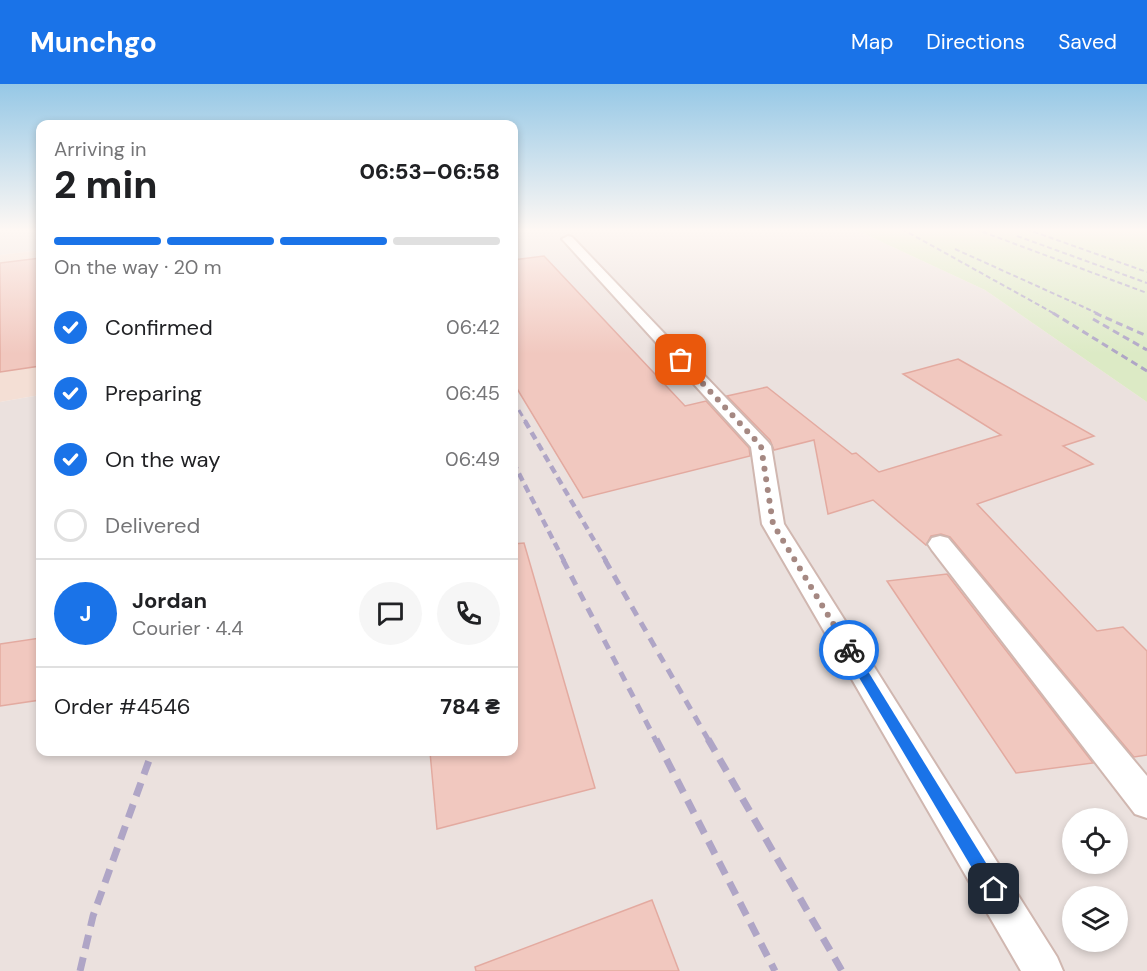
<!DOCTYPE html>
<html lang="en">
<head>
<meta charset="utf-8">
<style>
  :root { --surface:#fff; --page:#f6f6f6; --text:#202124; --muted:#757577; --line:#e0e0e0; --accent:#1a73e8 }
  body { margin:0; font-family:"DM Sans",sans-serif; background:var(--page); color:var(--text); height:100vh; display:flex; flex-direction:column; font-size:22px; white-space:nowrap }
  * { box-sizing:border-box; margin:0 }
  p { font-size:20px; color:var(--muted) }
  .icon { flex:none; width:33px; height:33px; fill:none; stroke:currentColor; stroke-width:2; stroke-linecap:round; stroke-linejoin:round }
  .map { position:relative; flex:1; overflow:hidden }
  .panel { position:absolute; left:36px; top:36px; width:482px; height:636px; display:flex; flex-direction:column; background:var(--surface); border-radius:12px; box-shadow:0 3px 9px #0003 }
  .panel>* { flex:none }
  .controls { position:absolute; left:1062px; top:724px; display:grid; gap:12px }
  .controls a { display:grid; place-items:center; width:66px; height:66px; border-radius:50%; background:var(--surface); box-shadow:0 3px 9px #0003; font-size:30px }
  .pin { position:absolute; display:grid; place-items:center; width:51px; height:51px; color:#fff; margin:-26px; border-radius:12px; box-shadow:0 3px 9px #0006 }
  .courier { position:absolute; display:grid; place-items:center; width:60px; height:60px; margin:-30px; border:4px solid #1a73e8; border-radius:50%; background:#fff; color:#222; box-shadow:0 2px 8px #0007 }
  .overview em { font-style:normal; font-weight:800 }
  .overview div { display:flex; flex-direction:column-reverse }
  .overview { display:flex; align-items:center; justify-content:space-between; height:102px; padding:0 18px }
  h1 { font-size:39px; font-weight:800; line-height:45px }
  .bar { display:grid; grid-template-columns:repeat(4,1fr); gap:9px 6px; align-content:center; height:72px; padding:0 18px }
  .bar i { height:8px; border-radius:4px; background:var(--line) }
  .bar .on { background:var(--accent) }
  .bar p { grid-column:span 4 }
  .line { display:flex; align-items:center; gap:15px; padding:0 18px; border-top:2px solid var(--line) }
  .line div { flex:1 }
  .round { display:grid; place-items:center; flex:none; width:63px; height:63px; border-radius:32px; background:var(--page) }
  ol { padding:0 18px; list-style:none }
  li { display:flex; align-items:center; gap:18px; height:66px }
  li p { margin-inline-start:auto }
  li .icon { padding:6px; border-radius:50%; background:var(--accent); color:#fff; stroke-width:4 }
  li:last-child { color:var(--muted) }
  li i { width:33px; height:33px; border:3px solid var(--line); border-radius:50% }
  header { display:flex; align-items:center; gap:36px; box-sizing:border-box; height:84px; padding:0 30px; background:var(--accent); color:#fff }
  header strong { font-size:28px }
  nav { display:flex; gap:33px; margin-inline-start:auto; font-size:21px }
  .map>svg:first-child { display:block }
  .residential { fill:#f4dfd5 }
  .industrial { fill:#ebe1de; fill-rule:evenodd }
  .green { fill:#dceac5 }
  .building { fill:#f1c8bf; stroke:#e3aaa0; stroke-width:1.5 }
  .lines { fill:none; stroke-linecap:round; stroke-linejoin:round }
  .lane-casing { stroke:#d0b7b0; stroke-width:4 }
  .lane { fill:#fff; fill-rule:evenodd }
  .rail-far4 { stroke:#afa5c6; stroke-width:2; stroke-dasharray:5 3; stroke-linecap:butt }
  .rail-far3 { stroke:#afa5c6; stroke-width:3; stroke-dasharray:7 4.5; stroke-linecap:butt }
  .rail-far2 { stroke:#afa5c6; stroke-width:4.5; stroke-dasharray:8 5; stroke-linecap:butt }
  .rail-far1 { stroke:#afa5c6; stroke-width:5; stroke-dasharray:10 8; stroke-linecap:butt }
  .rail { stroke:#afa5c6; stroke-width:7; stroke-dasharray:14 9; stroke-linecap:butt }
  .route { fill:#1a73e8 }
  .done { stroke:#a58882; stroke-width:6; stroke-dasharray:0 10.8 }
</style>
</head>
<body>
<header>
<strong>Munchgo</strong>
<nav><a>Map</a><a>Directions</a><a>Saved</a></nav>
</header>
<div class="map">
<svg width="1147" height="887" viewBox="0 0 1147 887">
  <rect width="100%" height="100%" fill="#fcefe7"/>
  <!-- residential -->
  <polygon class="residential" points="40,166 40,311 0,318 0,171"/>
  <!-- industrial -->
  <g class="industrial">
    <polygon points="0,145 40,145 40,166 0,171"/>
    <path d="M513 145H854L985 206 1147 318V887H0V318L40 311V668H513ZM1072 735H1118V780H1072ZM1072 813H1118V858H1072Z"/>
  </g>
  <!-- green -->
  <polygon class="green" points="854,145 1147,145 1147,318 985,206"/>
  <!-- building -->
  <g class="building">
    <polygon points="544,172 685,322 706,317 749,364 750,372 583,414 513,298 513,176"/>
    <polygon points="40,174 40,282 0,288 0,179"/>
    <polygon points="958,275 1094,352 1063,362 1093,380 977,420 1097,547 1123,543 1147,567 1147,671 1134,673 950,453 941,450 931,452 926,461 873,416 828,430 814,356 774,366 770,356 727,312 767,303 852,370 856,369 879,388 1001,351 903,290"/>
    <polygon points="524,459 595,704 437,745 430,668 513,668 513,460"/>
    <polygon points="947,490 1093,679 1016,689 887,497"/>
    <polygon points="40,554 40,616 0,622 0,560"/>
    <polygon points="652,816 679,887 476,887 475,883"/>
  </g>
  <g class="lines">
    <!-- lane casing -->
    <g class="lane-casing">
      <g id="lane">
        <polygon points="568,152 572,153 768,358 771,362 784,440 1057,873 1063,887 1021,887 762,440 751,363 564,157 562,155"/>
        <polygon points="940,452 948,454 1147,692 1147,734 1135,730 932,466 928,460 932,454"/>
      </g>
    </g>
    <!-- lane -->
    <use href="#lane" class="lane"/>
    <!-- rail-far4 -->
    <g class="rail-far4">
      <polyline points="902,145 1055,230"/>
      <polyline points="975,145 1147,209"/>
      <polyline points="1026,145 1147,188"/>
      <polyline points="1017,152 1147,199"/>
      <polyline points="955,165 1099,230"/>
    </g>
    <!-- rail-far3 -->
    <g class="rail-far3">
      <polyline points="1053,229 1147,287"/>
      <polyline points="1095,229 1147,252"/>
      <polyline points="1093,235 1147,266"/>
      <polyline points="513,316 526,338"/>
    </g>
    <!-- rail-far2 -->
    <g class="rail-far2">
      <polyline points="525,337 606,477"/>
      <polyline points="513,378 564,477"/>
    </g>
    <!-- rail-far1 -->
    <g class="rail-far1">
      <polyline points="563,476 656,657"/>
      <polyline points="605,476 709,657"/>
    </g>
    <!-- rail -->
    <g class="rail">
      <polyline points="656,655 775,887"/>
      <polyline points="708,655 842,887"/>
      <polyline points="80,887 93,832 152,668"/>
    </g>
  </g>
  <!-- sky -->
  <linearGradient id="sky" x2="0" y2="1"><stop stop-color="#96c8e6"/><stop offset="0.54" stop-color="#fef8f4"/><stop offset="1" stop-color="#fef8f4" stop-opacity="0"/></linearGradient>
  <rect width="1147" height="270" fill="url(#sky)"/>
  <!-- route -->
  <polygon class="route" points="849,561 853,563 999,800 1001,805 999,811 994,813 988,811 845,570 845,563"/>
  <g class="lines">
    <!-- done -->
    <polyline class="done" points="681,276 761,362 773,440 849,566"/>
  </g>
</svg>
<div class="controls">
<a><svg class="icon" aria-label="locate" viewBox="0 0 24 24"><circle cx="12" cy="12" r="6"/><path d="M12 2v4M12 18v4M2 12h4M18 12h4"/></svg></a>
<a><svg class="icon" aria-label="layers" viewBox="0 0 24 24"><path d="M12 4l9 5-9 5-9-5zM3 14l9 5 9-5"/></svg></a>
</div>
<div class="pin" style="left:681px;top:276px;background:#ea580c"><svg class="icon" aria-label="bag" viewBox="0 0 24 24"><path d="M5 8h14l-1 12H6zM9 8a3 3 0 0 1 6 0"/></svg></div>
<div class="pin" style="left:994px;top:805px;background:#1f2937"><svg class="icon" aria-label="home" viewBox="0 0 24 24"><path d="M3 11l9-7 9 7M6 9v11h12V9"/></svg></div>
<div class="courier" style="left:849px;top:566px"><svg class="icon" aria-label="bike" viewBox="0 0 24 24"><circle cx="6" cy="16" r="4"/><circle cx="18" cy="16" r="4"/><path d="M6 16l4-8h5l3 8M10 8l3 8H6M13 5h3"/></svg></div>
<section class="panel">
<div class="overview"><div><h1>2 min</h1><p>Arriving in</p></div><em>06:53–06:58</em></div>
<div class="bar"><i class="on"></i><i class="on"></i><i class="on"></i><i></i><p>On the way · 20 m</p></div>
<ol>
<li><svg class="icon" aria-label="check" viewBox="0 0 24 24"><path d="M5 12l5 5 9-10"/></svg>Confirmed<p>06:42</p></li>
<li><svg class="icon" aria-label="check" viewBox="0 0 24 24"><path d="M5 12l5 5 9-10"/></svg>Preparing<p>06:45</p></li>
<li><svg class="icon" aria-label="check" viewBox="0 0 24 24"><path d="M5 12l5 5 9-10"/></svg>On the way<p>06:49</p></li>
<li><i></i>Delivered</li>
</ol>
<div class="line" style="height:108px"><b class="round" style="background:var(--accent);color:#fff">J</b><div><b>Jordan</b><p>Courier · 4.4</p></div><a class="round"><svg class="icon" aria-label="chat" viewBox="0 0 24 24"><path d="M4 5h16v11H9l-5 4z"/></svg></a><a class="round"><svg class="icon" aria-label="phone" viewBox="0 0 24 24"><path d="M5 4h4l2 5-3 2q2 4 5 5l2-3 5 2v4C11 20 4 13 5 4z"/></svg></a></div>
<div class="line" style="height:78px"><div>Order #4546</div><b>784 ₴</b></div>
</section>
</div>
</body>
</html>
